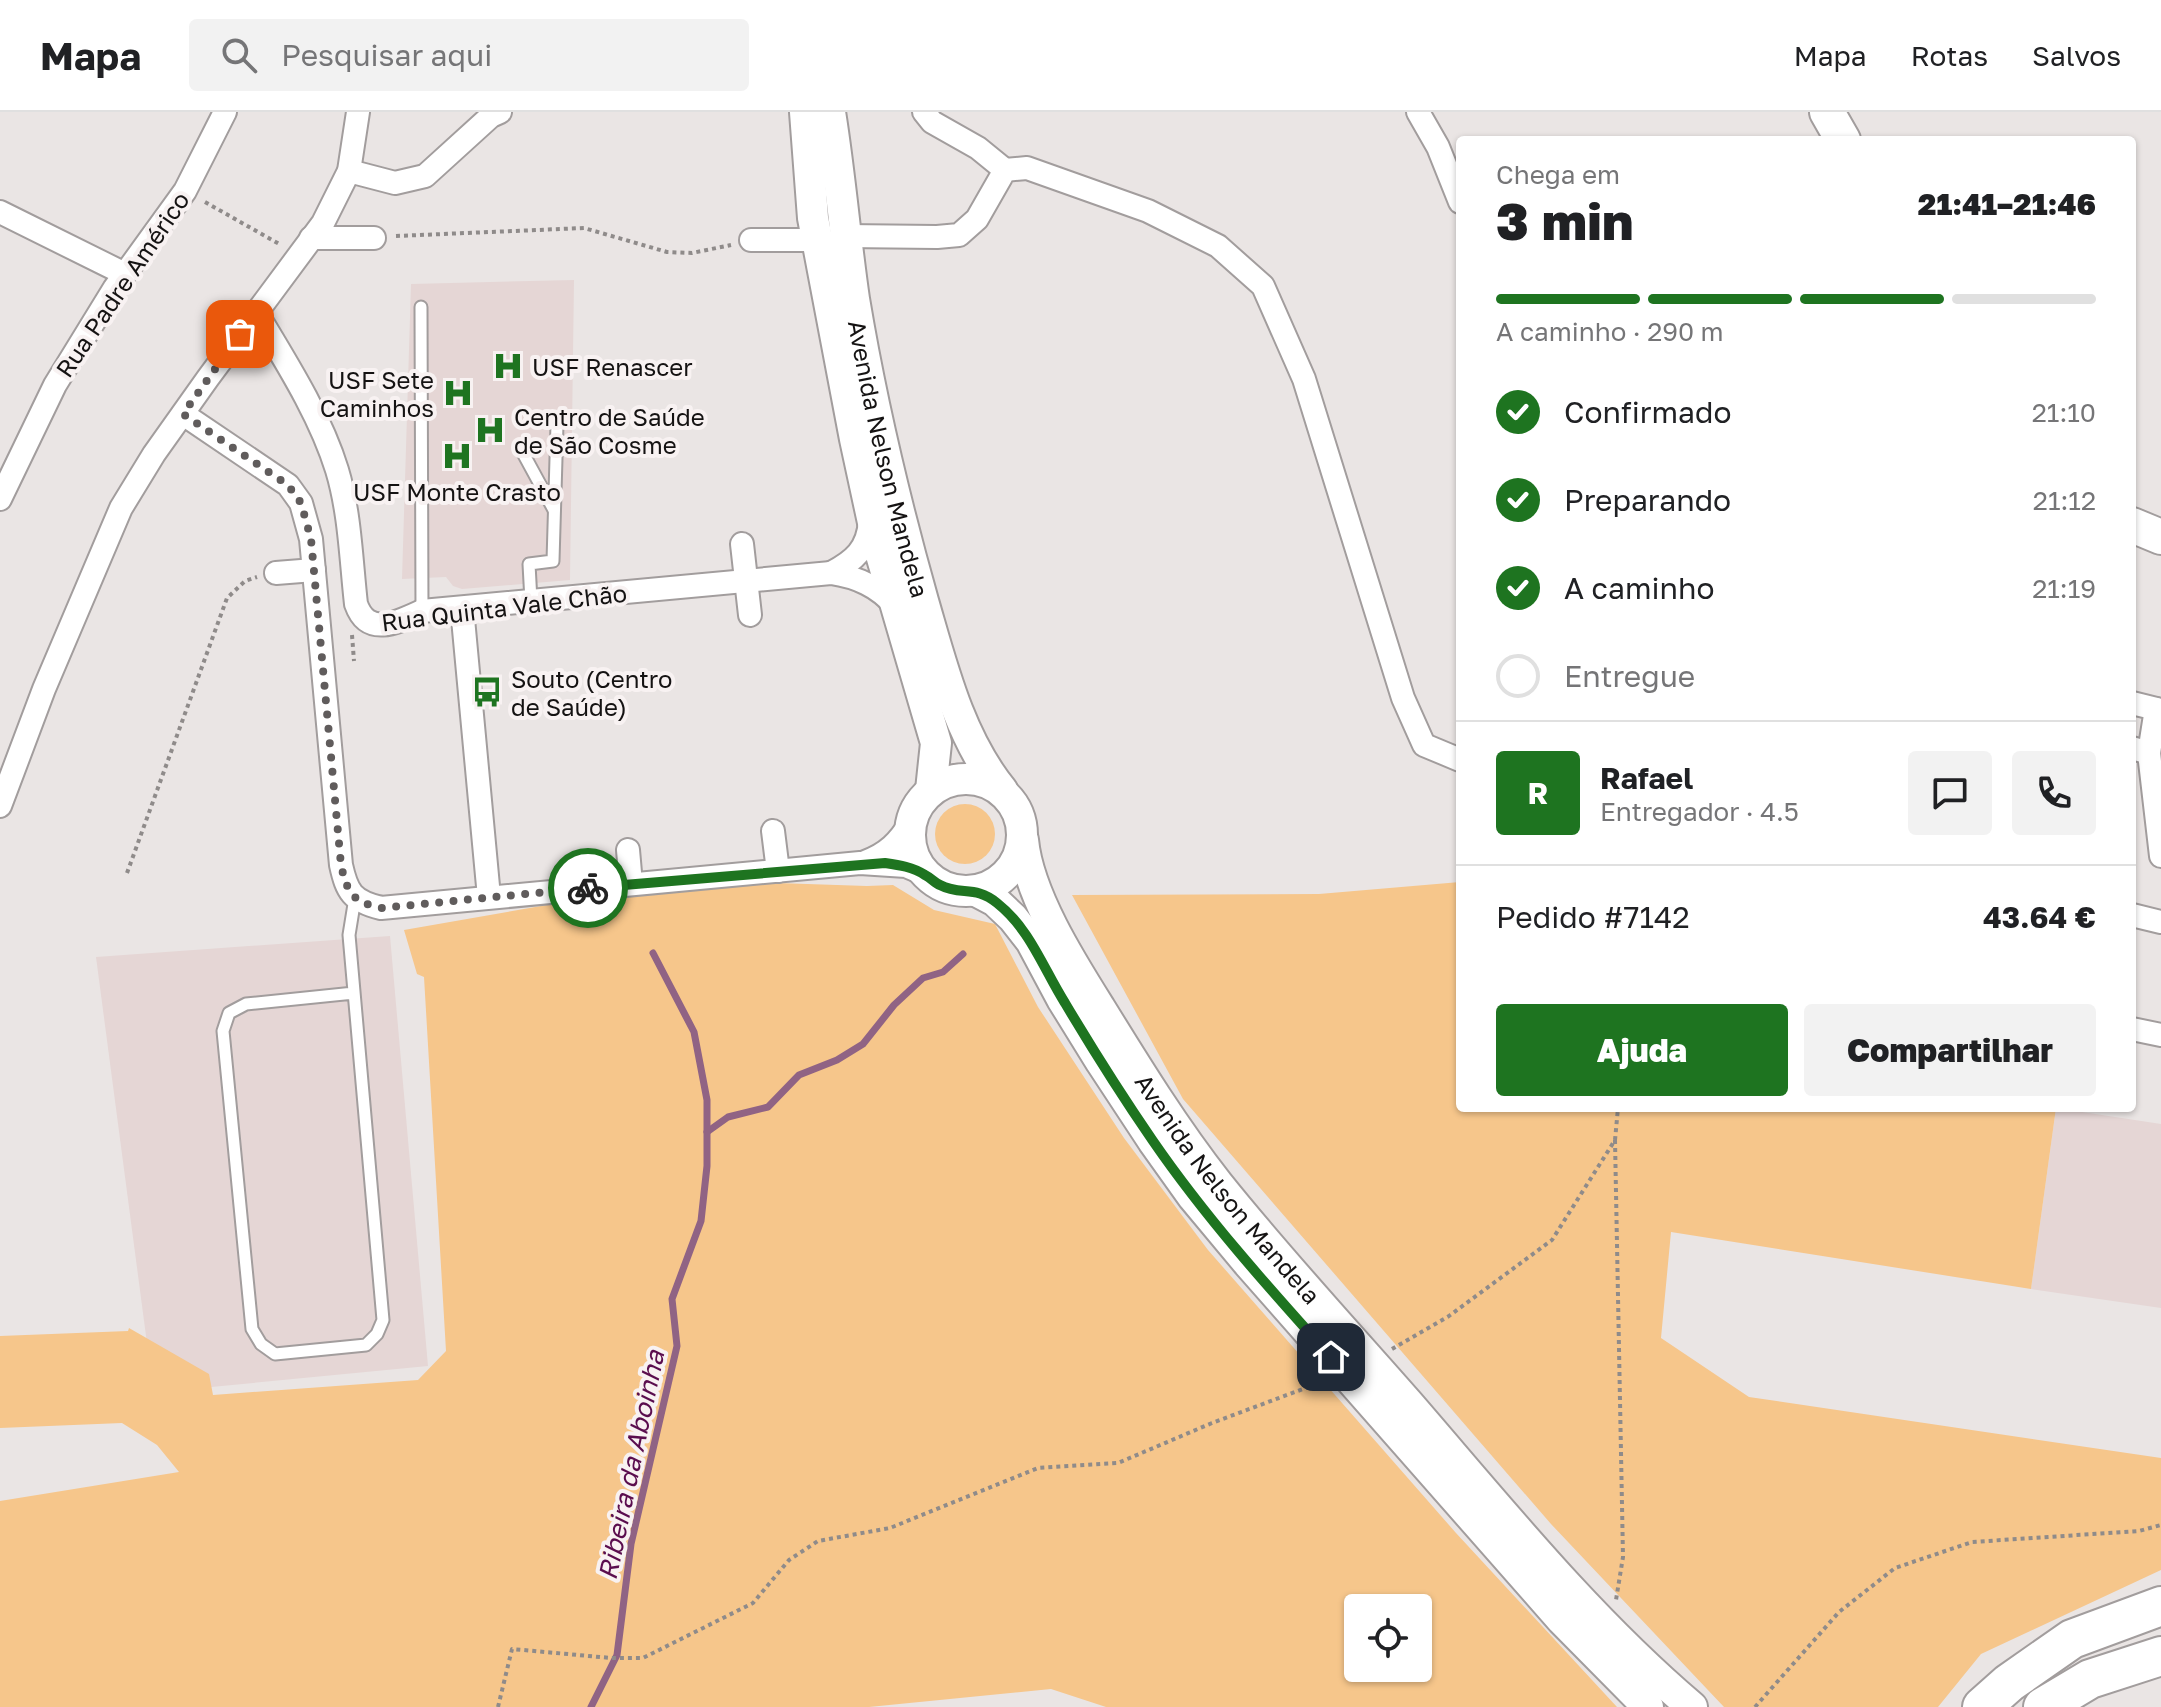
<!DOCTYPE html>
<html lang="pt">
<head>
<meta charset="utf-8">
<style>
  :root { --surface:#fff; --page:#f2f2f2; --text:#202124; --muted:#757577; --line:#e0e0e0; --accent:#1e7420 }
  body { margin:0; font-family:"Golos Text",sans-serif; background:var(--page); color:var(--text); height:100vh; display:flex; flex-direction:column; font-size:30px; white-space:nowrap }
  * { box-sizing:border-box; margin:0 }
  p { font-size:26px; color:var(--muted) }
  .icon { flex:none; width:44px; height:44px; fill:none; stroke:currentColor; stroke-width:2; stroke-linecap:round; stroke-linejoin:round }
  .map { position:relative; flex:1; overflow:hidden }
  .details { position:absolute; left:1456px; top:24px; width:680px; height:976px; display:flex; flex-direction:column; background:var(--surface); border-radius:8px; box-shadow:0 2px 6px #0004 }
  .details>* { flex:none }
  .tools { position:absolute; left:1344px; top:1482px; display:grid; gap:16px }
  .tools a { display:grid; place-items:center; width:88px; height:88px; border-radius:8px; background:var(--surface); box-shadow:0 2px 6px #0004; font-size:40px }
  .pin { position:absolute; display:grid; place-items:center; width:68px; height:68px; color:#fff; margin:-34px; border-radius:16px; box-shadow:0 4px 12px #0006 }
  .courier { position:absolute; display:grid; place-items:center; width:80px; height:80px; margin:-40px; border:6px solid #1e7420; border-radius:50%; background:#fff; color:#222; box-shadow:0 2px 10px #0007 }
  .summary em { font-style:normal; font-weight:800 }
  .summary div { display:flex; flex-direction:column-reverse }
  .summary { display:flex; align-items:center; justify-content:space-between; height:136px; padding:0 40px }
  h1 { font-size:52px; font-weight:800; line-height:60px }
  .bar { display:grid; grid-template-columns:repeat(4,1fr); gap:12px 8px; align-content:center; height:96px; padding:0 40px }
  .bar i { height:10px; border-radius:6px; background:var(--line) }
  .bar .on { background:var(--accent) }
  .bar p { grid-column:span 4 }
  .line { display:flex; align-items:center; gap:20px; padding:0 40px; border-top:2px solid var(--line) }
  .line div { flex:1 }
  .round { display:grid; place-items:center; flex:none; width:84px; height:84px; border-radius:8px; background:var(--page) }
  ol { padding:0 40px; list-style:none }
  li { display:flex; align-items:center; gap:24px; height:88px }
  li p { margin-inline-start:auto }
  li .icon { padding:8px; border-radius:50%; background:var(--accent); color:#fff; stroke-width:4 }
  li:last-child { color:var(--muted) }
  li i { width:44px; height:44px; border:4px solid var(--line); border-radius:50% }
  .cta { display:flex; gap:16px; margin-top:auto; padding:16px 40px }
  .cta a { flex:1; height:92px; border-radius:8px; background:var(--accent); color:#fff; font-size:32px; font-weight:800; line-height:92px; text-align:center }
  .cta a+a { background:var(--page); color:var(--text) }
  header { display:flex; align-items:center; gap:48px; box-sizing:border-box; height:112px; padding:0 40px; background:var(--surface); border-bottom:2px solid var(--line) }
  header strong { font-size:38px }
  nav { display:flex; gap:44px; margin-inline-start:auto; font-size:28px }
  .search { width:560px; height:72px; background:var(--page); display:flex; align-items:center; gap:20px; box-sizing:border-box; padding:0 28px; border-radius:8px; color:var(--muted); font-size:30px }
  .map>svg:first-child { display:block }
  .built { fill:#e5d6d5 }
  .green { fill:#f6c68b; fill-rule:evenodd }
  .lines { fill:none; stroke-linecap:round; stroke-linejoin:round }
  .stream { stroke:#906384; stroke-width:7 }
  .lane-casing { stroke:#a29d9d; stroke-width:15 }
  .street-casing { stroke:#a29d9d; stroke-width:26 }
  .secondary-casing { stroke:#a29d9d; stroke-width:34 }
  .primary-casing { stroke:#a29d9d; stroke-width:38 }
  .highway-casing { stroke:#a29d9d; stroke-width:42 }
  .path { stroke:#8f8b8a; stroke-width:4; stroke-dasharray:4 4; stroke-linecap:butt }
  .lane { stroke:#fff; stroke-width:11 }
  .street { stroke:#fff; stroke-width:22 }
  .secondary { stroke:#fff; stroke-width:30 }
  .primary { stroke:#fff; stroke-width:34 }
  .highway { stroke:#fff; stroke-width:38 }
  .done { stroke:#605c5c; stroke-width:8; stroke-dasharray:0 14.4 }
  .route { stroke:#1e7420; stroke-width:10 }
  .labels { text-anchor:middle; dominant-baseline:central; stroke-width:8; stroke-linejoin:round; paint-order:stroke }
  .street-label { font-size:24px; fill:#151313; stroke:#f8f2f2 }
  .poi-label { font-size:24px; fill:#151313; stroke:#f8f2f2; text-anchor:start }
  .water-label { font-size:26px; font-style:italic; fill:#5a0d4e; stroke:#f8f2f2 }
</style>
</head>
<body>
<header>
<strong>Mapa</strong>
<div class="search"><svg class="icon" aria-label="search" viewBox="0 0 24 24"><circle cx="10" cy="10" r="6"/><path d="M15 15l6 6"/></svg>Pesquisar aqui</div>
<nav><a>Mapa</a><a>Rotas</a><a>Salvos</a></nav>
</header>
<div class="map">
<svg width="2161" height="1595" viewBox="0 0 2161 1595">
  <rect width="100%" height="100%" fill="#eae5e4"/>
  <!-- built -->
  <g class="built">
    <polygon points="574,168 570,468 462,477 453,474 446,465 402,467 411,172"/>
    <polygon points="390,824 428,1254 180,1278 148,1239 96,845"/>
    <polygon points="2056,996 2161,1012 2161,1196 2031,1177"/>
  </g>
  <!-- green -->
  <g class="green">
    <circle cx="965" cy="722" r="30"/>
    <path d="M746 770 867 774 893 773 934 798 995 812 1038 895 1124 1026 1208 1138 1456 1421 1617 1595H1106L1051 1577 869 1595H0V1389L179 1360 157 1333 122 1311 0 1316V1224L128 1219 129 1216 209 1262 213 1283 418 1268 446 1239 424 865 417 862 404 818 644 776ZM1358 1496H1418V1556H1358Z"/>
    <polygon points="1460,770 1460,996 2056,996 2031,1177 1671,1120 1661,1226 1749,1285 2161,1346 2161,1458 1981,1542 1938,1595 1724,1595 1551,1412 1183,987 1072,783 1319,782"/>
  </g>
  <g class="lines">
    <!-- stream -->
    <g class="stream">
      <polyline points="707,1020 728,1005 768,995 799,963 837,948 863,932 894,893 923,866 943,860 963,842"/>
      <polyline points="591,1595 617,1543 631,1432 677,1234 672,1187 701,1109 707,1054 707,988 694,920 653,841"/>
    </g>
    <!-- lane casing -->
    <g class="lane-casing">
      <g id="lane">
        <polyline points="421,195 422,499"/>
        <polyline points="523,341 554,398"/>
        <polyline points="531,489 529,452 553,449 557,312"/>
        <polyline points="354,881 246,892 229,901 223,919 252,1217 261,1232 275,1242 366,1233 377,1222 383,1208 349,823 355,786"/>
      </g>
    </g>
    <!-- street casing -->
    <g class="street-casing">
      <g id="street">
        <polyline points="924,0 932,10 978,36 1005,58"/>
        <polyline points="1418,0 1438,35 1460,90"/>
        <polyline points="349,59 395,71 425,64 491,4 500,0"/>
        <polyline points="0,100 125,162"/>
        <polyline points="845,124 937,125 959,123 977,107 1005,58 1027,56 1148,99 1218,134 1263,174 1304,267 1403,586 1424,633 1460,648"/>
        <polyline points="311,126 374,126"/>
        <polyline points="751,128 817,128"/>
        <path d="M256 200C286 250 320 303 337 358 350 401 351 448 356 492 368 526 398 510 422 499L831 461C857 465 878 474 895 494"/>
        <path d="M183 302 288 373 301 391 311 427 341 753C347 780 352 789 381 796L860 751 906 754 925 762"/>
        <polyline points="0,387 55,273 114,177 185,79 225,0"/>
        <polyline points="742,432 750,503"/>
        <polyline points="276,461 314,458"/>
        <path d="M831 461C854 449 868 437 870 409"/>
        <polyline points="462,496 489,785"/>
        <polyline points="2132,591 2161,598"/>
        <polyline points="2132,636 2149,641 2161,744"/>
        <polyline points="2149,641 2156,597"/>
        <polyline points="0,694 44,577 121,396 154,342 208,266 323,111 349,59 358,0"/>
        <polyline points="773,719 778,759"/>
        <polyline points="628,738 631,772"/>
        <path d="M865 750C887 742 899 730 911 710"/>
        <polyline points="2132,803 2161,810"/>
        <polyline points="2132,917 2161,923"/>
      </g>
    </g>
    <!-- secondary casing -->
    <g class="secondary-casing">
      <g id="secondary">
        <polyline points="805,0 813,106 855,327 877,429 936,631 931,678"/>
        <path id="s1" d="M830 0C840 62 845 125 854 187 871 289 895 390 923 489 942 554 959 625 1002 678"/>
        <circle cx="966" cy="723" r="56"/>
        <path id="s2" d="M1023 728C1028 782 1071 850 1100 896 1137 956 1174 1016 1218 1072 1278 1147 1344 1218 1408 1291 1498 1395 1586 1505 1692 1595"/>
        <polyline points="976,779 995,789 1013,806 1031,829 1062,887 1101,950 1153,1029 1193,1085 1248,1151 1562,1508 1648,1595"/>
      </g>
    </g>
    <!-- primary casing -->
    <g class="primary-casing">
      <g id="primary">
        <polyline points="1827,0 1843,28"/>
        <polyline points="2132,413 2161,425"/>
      </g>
    </g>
    <!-- highway casing -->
    <g class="highway-casing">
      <g id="highway">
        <polyline points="1982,1595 2009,1571 2072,1527 2161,1494"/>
        <polyline points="2043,1595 2090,1567 2161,1544"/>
      </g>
    </g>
    <!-- path -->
    <g class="path">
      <polyline points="205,90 281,133"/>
      <polyline points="396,124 584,116 667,140 692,141 731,133"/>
      <polyline points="352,523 354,549"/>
      <polyline points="127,761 227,486 245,469 257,465"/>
      <polyline points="1615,1028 1623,1445 1616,1488"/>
      <polyline points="1392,1237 1449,1204 1552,1128 1615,1028 1618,996"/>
      <polyline points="498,1595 512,1537 611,1546 643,1546 753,1491 789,1448 818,1429 890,1416 1038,1356 1118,1351 1212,1311 1319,1271"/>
      <polyline points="1755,1595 1839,1500 1895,1456 1972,1430 2139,1419 2161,1413"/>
    </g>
    <!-- lane -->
    <use href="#lane" class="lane"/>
    <!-- street -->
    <use href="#street" class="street"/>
    <!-- secondary -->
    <use href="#secondary" class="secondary"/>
    <!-- primary -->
    <use href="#primary" class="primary"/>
    <!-- highway -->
    <use href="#highway" class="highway"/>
  </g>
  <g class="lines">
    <!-- done -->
    <path class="done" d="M240 222 183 302 288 373 301 391 311 427 341 753C347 780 352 790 381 796L588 776"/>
    <!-- route -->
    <path class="route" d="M588 776 885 751C899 753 913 755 925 763 931 766 935 771 940 773 961 784 975 773 997 791 1030 817 1043 856 1065 891 1093 938 1122 984 1153 1029 1206 1106 1269 1176 1331 1245"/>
  </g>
  <!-- icons -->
  <defs>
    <g id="hospital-bare" transform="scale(2.4)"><path d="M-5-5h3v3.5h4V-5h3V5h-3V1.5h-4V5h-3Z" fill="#1e7420" stroke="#f8f2f2" stroke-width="2.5" paint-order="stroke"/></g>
    <g id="bus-bare" transform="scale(2.4)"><path d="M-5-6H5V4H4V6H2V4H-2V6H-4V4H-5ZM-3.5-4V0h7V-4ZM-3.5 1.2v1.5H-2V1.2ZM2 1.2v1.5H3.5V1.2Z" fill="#1e7420" stroke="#f8f2f2" stroke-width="2.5" paint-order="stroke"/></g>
  </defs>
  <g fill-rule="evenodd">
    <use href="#hospital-bare" x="508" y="254"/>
    <use href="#hospital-bare" x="458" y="281"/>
    <use href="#hospital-bare" x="490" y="318"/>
    <use href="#hospital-bare" x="457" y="344"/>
    <use href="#bus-bare" x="487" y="580"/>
  </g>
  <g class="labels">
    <!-- street labels -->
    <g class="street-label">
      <text transform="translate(122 172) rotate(-56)">Rua Padre Américo</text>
      <text stroke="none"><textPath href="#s1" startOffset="352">Avenida Nelson Mandela</textPath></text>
      <text transform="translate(504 495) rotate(-7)">Rua Quinta Vale Chão</text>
      <text stroke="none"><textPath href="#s2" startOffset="408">Avenida Nelson Mandela</textPath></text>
    </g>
    <!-- poi labels -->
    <g class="poi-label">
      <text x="532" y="254">USF Renascer</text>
      <text x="434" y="267" text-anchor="end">USF Sete<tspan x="434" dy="28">Caminhos</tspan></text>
      <text x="514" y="304">Centro de Saúde<tspan x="514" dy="28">de São Cosme</tspan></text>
      <text x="457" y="379" text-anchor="middle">USF Monte Crasto</text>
      <text x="511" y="566">Souto (Centro<tspan x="511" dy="28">de Saúde)</tspan></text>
    </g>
    <!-- water labels -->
    <g class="water-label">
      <text transform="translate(631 1353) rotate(-78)">Ribeira da Aboinha</text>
    </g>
  </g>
</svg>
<div class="tools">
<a><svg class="icon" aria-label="locate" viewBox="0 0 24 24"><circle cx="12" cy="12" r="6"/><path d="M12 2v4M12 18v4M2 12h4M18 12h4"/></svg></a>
</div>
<div class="pin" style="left:240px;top:222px;background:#ea580c"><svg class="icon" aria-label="bag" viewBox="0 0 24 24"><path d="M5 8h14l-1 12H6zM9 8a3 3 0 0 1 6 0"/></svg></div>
<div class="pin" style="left:1331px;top:1245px;background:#1f2937"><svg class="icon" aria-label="home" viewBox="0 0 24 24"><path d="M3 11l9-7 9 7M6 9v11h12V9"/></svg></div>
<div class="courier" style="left:588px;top:776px"><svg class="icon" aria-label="bike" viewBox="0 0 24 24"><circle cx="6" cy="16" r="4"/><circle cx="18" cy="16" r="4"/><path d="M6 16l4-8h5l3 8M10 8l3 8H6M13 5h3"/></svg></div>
<section class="details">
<div class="summary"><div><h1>3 min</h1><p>Chega em</p></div><em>21:41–21:46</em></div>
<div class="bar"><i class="on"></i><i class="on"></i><i class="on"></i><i></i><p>A caminho · 290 m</p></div>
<ol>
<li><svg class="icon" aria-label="check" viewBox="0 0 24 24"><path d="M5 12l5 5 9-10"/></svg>Confirmado<p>21:10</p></li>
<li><svg class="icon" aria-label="check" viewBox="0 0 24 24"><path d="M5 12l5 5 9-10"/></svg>Preparando<p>21:12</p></li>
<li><svg class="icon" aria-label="check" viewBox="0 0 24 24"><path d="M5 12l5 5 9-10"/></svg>A caminho<p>21:19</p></li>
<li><i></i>Entregue</li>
</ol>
<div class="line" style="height:144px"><b class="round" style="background:var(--accent);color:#fff">R</b><div><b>Rafael</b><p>Entregador · 4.5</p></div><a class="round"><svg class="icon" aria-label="chat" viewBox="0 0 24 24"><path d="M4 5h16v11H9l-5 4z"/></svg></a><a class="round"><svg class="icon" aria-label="phone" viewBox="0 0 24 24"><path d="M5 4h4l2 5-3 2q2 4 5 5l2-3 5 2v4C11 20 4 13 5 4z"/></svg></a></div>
<div class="line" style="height:104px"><div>Pedido #7142</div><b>43.64 €</b></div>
<div class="cta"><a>Ajuda</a><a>Compartilhar</a></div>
</section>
</div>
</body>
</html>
